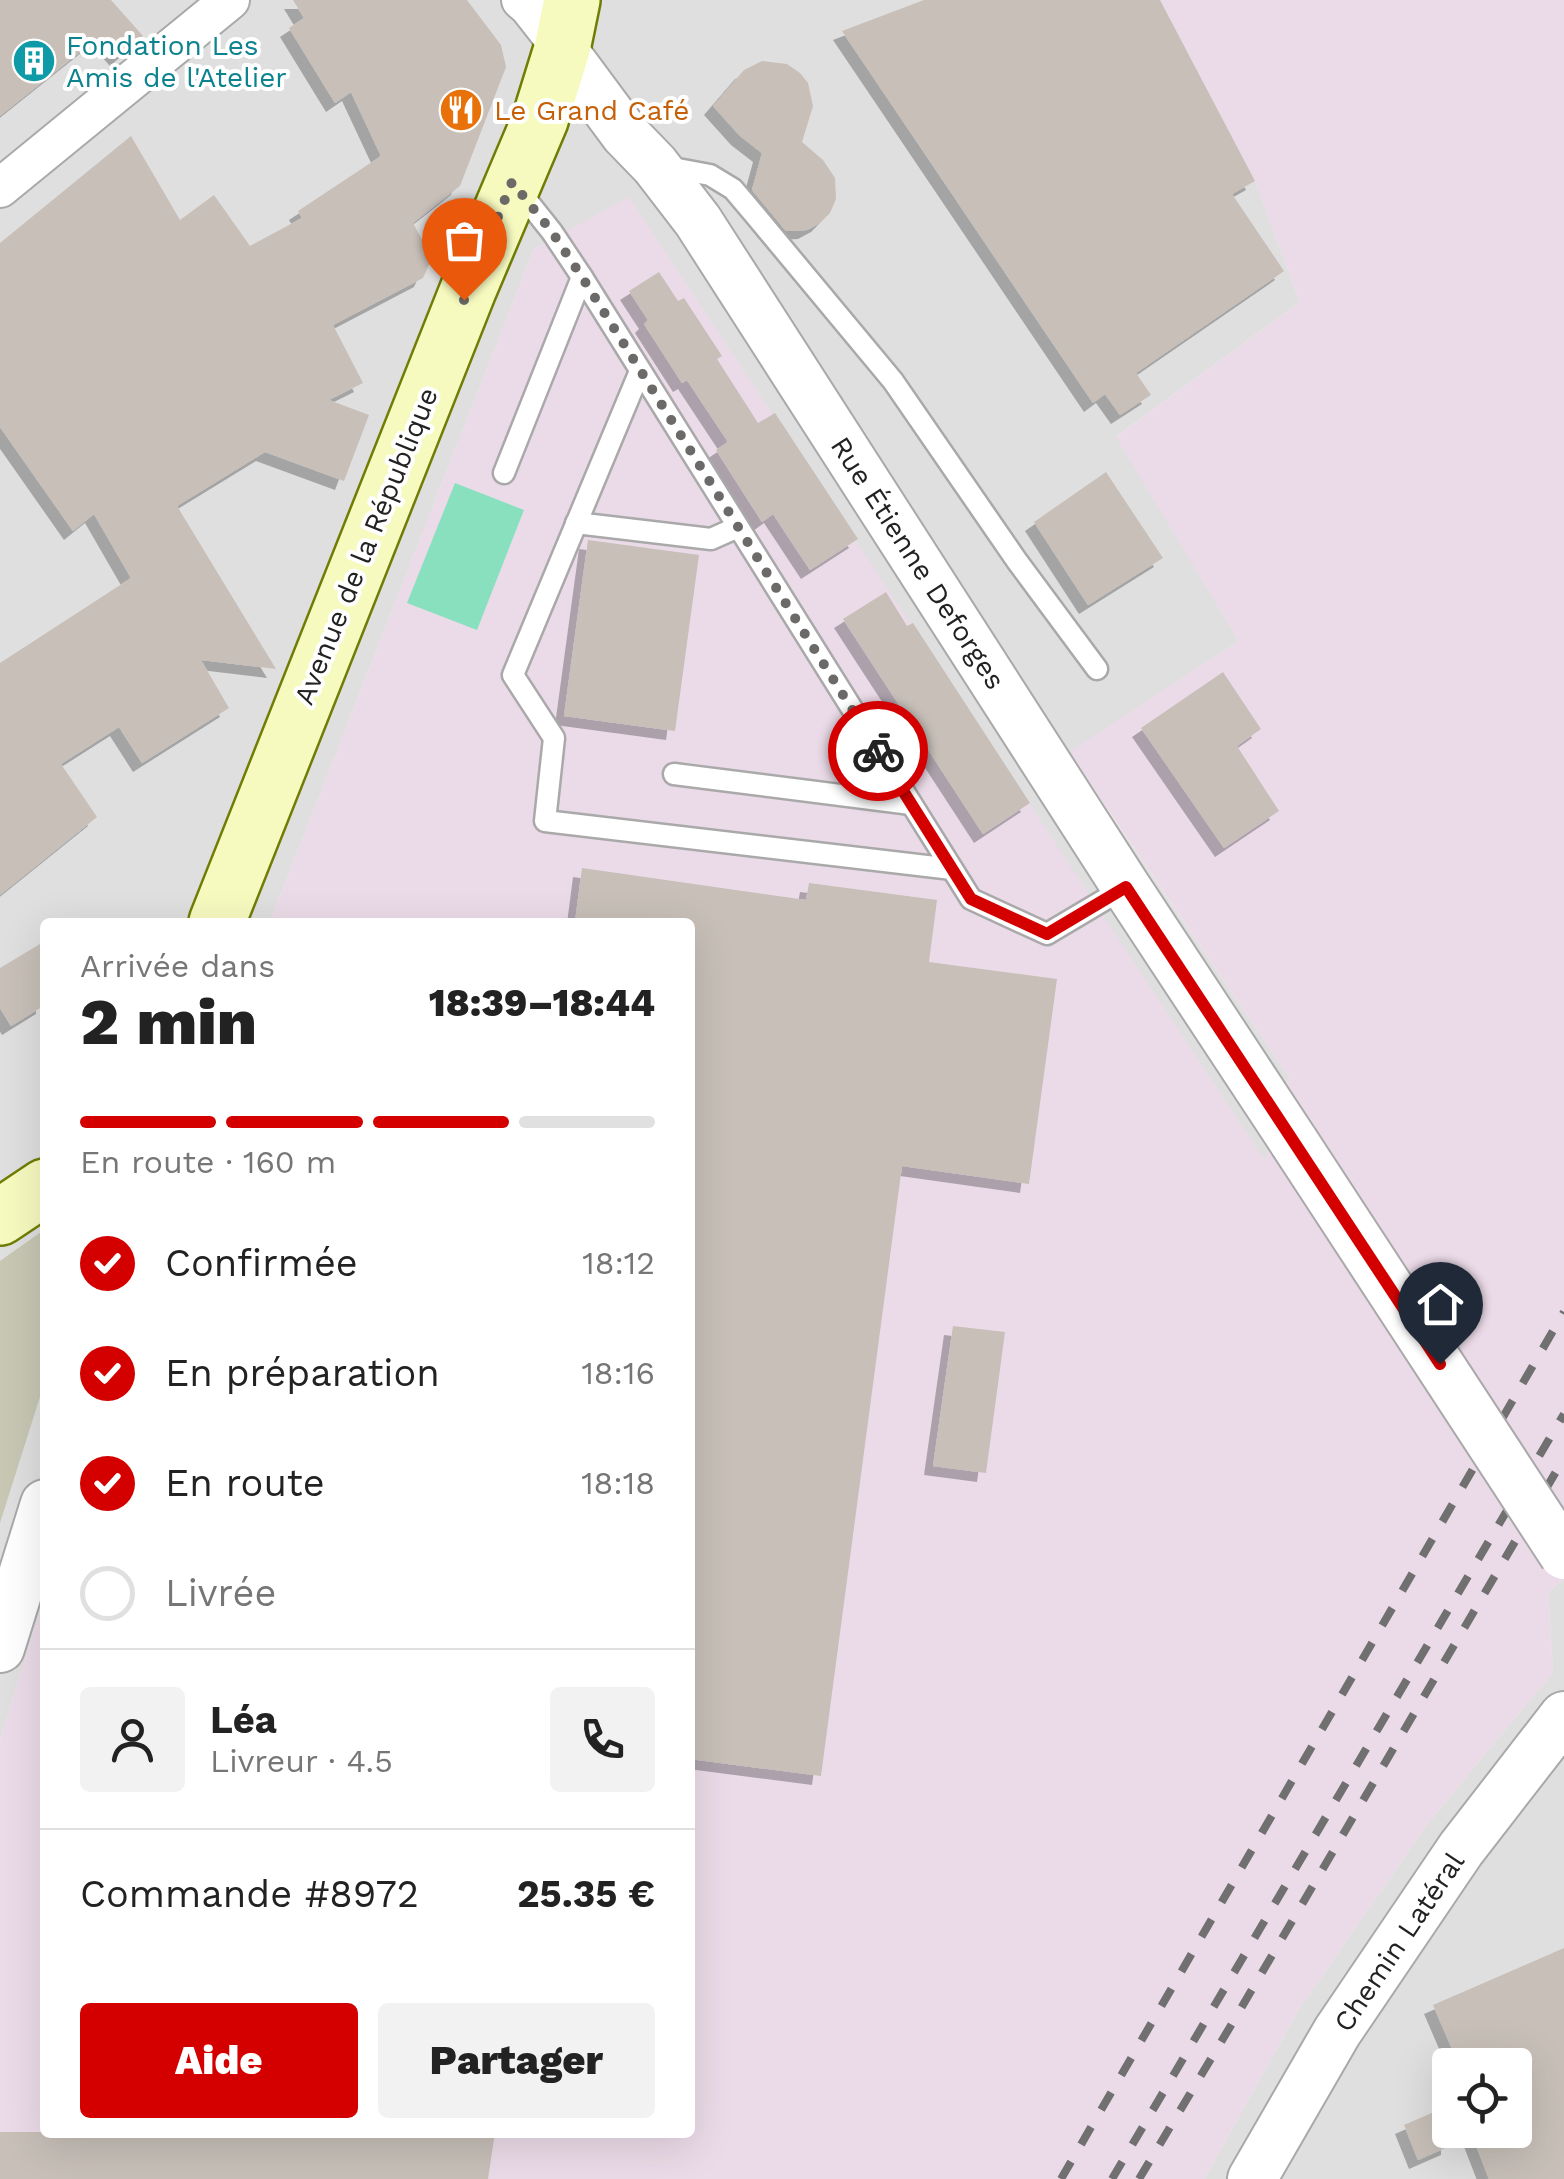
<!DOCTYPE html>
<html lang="fr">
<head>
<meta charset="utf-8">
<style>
  :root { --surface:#fff; --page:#f2f2f2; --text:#222; --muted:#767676; --line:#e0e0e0; --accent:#d40000 }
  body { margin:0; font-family:"Work Sans",sans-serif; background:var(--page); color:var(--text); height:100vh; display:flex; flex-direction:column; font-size:38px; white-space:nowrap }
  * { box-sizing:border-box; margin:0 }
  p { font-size:32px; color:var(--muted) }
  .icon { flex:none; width:55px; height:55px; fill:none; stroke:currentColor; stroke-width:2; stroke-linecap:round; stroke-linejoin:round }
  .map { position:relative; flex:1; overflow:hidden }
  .drawer { position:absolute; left:40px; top:918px; width:655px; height:1220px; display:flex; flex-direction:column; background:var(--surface); border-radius:10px; box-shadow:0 10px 40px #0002 }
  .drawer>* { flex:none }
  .controls { position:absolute; left:1432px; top:2048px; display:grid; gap:20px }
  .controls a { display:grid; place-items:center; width:100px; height:100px; border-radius:10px; background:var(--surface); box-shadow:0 10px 40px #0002; font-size:50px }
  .pin { position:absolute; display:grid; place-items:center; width:85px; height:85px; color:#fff; margin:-102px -42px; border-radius:50% 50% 50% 0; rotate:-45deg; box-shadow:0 0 10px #0007 }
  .pin .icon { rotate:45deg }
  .courier { position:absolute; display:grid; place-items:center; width:100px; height:100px; margin:-50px; border:8px solid #d40000; border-radius:50%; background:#fff; color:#222; box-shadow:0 2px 12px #0007 }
  .summary em { font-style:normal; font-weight:800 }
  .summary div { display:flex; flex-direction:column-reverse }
  .summary { display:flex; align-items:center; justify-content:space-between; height:170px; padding:0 40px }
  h1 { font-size:65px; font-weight:800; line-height:75px }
  .bar { display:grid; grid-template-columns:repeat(4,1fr); gap:15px 10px; align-content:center; height:120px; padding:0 40px }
  .bar i { height:12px; border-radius:8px; background:var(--line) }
  .bar .selected { background:var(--accent) }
  .bar p { grid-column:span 4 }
  .line { display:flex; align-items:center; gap:25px; padding:0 40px; border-top:2px solid var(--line) }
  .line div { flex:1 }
  .round { display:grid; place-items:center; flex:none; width:105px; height:105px; border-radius:10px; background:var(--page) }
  ol { padding:0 40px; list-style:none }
  li { display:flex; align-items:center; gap:30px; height:110px }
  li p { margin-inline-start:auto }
  li .icon { padding:10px; border-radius:50%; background:var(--accent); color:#fff; stroke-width:4 }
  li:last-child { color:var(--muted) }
  li i { width:55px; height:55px; border:5px solid var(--line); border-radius:50% }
  .cta { display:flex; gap:20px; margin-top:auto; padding:20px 40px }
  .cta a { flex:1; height:115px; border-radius:10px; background:var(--accent); color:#fff; font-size:40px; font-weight:800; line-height:115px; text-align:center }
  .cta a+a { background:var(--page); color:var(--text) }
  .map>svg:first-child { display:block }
  .residential { fill:#e0dfdf; fill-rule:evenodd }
  .industrial { fill:#ebdbe8 }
  .construction { fill:#c7c7b4 }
  .pitch { fill:#88e0be }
  .building { fill:#c7bfb8; filter:url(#shadow) }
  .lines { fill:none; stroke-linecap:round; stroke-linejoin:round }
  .service-casing { stroke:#a9a9a9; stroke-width:25 }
  .minor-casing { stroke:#a9a9a9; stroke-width:42 }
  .tertiary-casing { stroke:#a9a9a9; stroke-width:52 }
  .secondary-casing { stroke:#707d05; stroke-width:60 }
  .service { stroke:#fff; stroke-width:20 }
  .minor { stroke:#fff; stroke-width:38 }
  .tertiary { stroke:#fff; stroke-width:48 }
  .secondary { stroke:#f7fabf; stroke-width:55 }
  .rail { stroke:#707070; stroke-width:8; stroke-dasharray:20 20; stroke-linecap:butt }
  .tertiary-bridge-casing { stroke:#a9a9a9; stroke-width:52; stroke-linecap:butt }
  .tertiary-bridge { stroke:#fff; stroke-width:48 }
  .done { stroke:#6b6a68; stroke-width:10; stroke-dasharray:0 18 }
  .route { stroke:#d40000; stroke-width:12 }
  .labels { text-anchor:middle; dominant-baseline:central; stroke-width:8; stroke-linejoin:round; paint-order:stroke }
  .culture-label { font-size:28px; fill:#0d838f; stroke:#fff; text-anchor:start }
  .food-label { font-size:28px; fill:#c56008; stroke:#fff; text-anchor:start }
  .street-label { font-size:28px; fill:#222; stroke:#fff }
</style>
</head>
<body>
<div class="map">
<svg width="1564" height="2179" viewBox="0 0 1564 2179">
  <defs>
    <filter id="shadow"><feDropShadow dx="-9" dy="9" stdDeviation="0" flood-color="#0004"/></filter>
  </defs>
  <rect width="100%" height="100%" fill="#f2efe9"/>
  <!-- residential -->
  <g class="residential">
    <polygon points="0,0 1160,0 1255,181 1300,302 1117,436 1239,641 1069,753 1289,1077 1265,1162 629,198 534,249 270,922 45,922 45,1596 0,1740"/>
    <path d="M1564 1579V2179H1204L1299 2009 1428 1823 1553 1672 1548 1592ZM1450 2065H1515V2130H1450Z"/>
  </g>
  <!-- industrial -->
  <polygon class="industrial" points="1160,0 1564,0 1564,1579 1548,1592 1553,1672 1428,1823 1299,2009 1204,2179 0,2179 0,1740 45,1596 45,2132 690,2132 690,922 270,922 534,249 629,197 1265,1161 1289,1077 1069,752 1239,641 1116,437 1300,302 1255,181"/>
  <!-- construction -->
  <polygon class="construction" points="41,1232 45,1235 45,1381 0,1523 0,1261"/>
  <!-- pitch -->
  <polygon class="pitch" points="455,483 524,510 477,630 407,603"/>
  <!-- building -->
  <g class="building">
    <polygon points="0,0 111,0 143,36 119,57 100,36 0,116"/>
    <polygon points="293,0 467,0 501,45 506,67 460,186 413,223 432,258 423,278 333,325 363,383 329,400 369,415 344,481 265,452 177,506 276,669 201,660 229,708 142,763 119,727 61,764 97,817 0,895 0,663 131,578 94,514 73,531 0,427 0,243 131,136 180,220 214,195 250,246 302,218 298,211 381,156 351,92 335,103 289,28 304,18"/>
    <polygon points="924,0 1160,0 1255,181 1232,194 1284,271 1136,373 1151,395 1120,415 1105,394 1093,403 842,31"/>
    <polygon points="762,61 787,64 800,73 808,83 813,106 802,142 823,160 835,178 836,199 830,213 820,223 807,230 786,231 752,190 762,153 740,136 713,106 744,70"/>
    <polygon points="659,272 678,301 684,298 722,356 717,359 758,423 775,413 858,539 810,570 773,514 762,522 716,450 728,442 687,380 682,383 644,324 648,320 629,291"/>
    <polygon points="1106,472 1163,558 1088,605 1034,522"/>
    <polygon points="588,540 699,555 675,731 564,716"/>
    <polygon points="886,592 907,626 913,623 1030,803 983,834 843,619"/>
    <polygon points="1223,672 1261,729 1237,746 1279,811 1224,848 1141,728"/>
    <polygon points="582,868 806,900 809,883 937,900 929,962 1057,979 1029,1184 902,1166 821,1776 690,1759 690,922 575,922"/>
    <polygon points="45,941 45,1005 11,1026 0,1008 0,968"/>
    <polygon points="953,1326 1005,1332 986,1473 933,1466"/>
    <polygon points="1564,1948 1564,2179 1489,2179 1470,2130 1515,2130 1515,2065 1459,2065 1433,2005"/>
    <polygon points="1450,2105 1450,2146 1418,2160 1404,2125"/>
    <polygon points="0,2132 495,2132 488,2179 0,2179"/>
  </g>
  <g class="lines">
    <!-- service casing -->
    <g class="service-casing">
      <g id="service">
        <polyline points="667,167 710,175 733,189 755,215 893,381 1017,561 1097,669"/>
        <polyline points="517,188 552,232 582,277 971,899 1047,934 1126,887"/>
        <polyline points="640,371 513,675 554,738 545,821 952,869"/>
        <polyline points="504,473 582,277"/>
        <polyline points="576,523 711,539 738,527"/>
        <polyline points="674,774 911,804"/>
      </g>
    </g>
    <!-- minor casing -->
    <g class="minor-casing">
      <g id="minor">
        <polyline points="521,0 529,7 562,49"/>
        <polyline points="0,188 230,0"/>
      </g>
    </g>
    <!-- tertiary casing -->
    <g class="tertiary-casing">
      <g id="tertiary">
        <polyline points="562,49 625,134 655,165 698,221 1126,887 1294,1142"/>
        <polyline points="0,1648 45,1504"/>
        <polyline points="1252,2179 1337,2032 1461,1849 1564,1716"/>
      </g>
    </g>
    <!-- secondary casing -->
    <g class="secondary-casing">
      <g id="secondary">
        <polyline points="217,922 468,290 540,120 562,49 572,0"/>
        <polyline points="0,1217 45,1187"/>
      </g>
    </g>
    <!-- service -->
    <use href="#service" class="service"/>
    <!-- minor -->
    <use href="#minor" class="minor"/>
    <!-- tertiary -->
    <use href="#tertiary" class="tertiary"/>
    <!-- secondary -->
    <use href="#secondary" class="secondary"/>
    <!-- rail -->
    <g class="rail">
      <polyline points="1061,2179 1564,1312"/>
      <polyline points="1112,2179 1564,1414"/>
      <polyline points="1139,2179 1230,2027 1564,1458"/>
    </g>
    <!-- tertiary-bridge casing -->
    <g class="tertiary-bridge-casing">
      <polyline id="tertiary-bridge" points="1294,1142 1564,1555"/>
    </g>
    <!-- tertiary-bridge -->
    <use href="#tertiary-bridge" class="tertiary-bridge"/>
  </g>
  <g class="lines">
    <!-- done -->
    <polyline class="done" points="464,300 512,182 552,232 582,277 878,751"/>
    <!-- route -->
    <polyline class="route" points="878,751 971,899 1047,934 1126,887 1440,1364"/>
  </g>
  <!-- icons -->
  <defs>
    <g id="building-disc" transform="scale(2.25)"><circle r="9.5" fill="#0f9aa8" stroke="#fff"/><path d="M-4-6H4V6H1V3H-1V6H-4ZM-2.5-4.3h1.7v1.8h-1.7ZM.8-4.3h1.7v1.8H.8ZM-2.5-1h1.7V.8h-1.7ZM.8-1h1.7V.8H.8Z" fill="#fff"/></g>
    <g id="restaurant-disc" transform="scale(2.25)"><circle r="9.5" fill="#e8710a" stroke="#fff"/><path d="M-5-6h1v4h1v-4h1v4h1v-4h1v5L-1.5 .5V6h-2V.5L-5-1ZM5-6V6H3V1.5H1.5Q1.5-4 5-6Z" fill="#fff"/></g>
  </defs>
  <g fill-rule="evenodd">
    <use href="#building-disc" x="34" y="61"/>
    <use href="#restaurant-disc" x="461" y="110"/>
  </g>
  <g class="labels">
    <!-- culture labels -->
    <g class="culture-label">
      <text x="66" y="45">Fondation Les<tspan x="66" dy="32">Amis de l'Atelier</tspan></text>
    </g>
    <!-- food labels -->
    <g class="food-label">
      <text x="494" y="110">Le Grand Café</text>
    </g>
    <!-- street labels -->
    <g class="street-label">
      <text transform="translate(366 546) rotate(-68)">Avenue de la République</text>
      <text transform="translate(918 563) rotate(57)">Rue Étienne Deforges</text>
      <text transform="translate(1399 1942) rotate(-56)">Chemin Latéral</text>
    </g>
  </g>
</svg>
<div class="controls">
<a><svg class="icon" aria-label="locate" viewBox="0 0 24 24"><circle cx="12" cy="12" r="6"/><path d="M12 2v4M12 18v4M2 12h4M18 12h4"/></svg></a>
</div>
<div class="pin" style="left:464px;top:300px;background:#ea580c"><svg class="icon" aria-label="bag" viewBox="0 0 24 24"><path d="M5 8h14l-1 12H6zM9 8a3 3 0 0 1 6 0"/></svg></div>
<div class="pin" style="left:1440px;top:1364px;background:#1f2937"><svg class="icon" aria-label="home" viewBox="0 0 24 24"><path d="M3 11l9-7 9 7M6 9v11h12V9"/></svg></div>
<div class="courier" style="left:878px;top:751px"><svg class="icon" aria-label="bike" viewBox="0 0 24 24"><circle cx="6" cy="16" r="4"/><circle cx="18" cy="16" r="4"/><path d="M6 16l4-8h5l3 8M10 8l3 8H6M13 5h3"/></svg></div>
<section class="drawer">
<div class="summary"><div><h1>2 min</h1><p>Arrivée dans</p></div><em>18:39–18:44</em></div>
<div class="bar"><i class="selected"></i><i class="selected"></i><i class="selected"></i><i></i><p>En route · 160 m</p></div>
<ol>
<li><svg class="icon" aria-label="check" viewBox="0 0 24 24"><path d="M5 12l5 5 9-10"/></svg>Confirmée<p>18:12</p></li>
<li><svg class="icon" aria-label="check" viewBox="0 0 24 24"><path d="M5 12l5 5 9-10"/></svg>En préparation<p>18:16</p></li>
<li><svg class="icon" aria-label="check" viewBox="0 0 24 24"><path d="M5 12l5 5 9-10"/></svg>En route<p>18:18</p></li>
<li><i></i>Livrée</li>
</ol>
<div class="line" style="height:180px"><a class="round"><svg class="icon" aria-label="person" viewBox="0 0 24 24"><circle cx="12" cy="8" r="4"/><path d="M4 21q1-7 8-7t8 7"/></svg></a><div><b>Léa</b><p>Livreur · 4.5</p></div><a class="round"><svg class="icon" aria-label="phone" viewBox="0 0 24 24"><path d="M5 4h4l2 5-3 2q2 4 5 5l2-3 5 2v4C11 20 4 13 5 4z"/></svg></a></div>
<div class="line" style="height:130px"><div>Commande #8972</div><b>25.35 €</b></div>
<div class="cta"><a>Aide</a><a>Partager</a></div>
</section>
</div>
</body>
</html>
